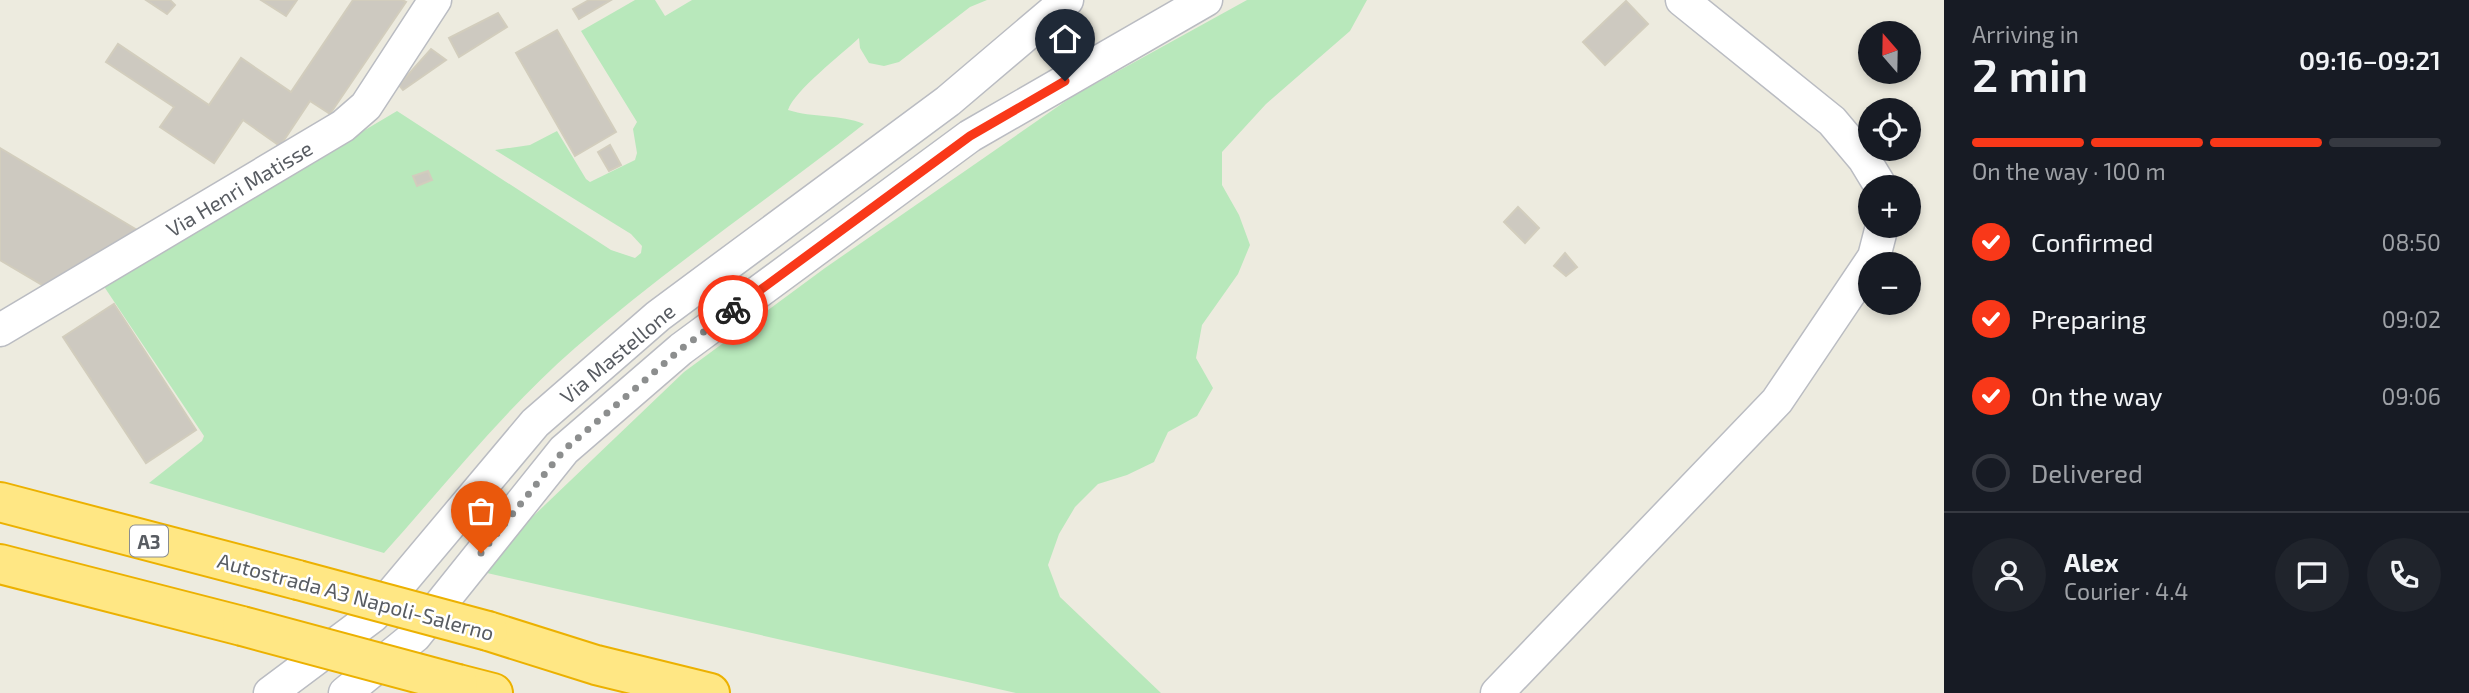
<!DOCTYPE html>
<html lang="en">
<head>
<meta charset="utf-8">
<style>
  :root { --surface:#171b24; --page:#20242c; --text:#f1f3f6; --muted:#9ea1a6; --line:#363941; --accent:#f93819 }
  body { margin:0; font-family:"Exo 2",sans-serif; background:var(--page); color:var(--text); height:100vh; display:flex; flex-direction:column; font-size:26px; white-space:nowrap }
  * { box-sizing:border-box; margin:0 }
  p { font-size:23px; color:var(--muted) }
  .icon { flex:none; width:38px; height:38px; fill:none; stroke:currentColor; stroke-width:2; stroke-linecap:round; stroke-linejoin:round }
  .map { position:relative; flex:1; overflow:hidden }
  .panel { display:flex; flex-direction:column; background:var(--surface); width:525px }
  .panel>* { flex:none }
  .needle { width:46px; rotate:340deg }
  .buttons { position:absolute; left:1858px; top:21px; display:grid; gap:14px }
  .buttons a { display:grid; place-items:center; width:63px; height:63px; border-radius:50%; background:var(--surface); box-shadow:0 4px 10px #0003; font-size:35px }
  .pin { position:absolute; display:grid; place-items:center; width:60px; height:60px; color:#fff; margin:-72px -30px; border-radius:50% 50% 50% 0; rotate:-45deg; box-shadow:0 0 7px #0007 }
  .pin .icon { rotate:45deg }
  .courier { position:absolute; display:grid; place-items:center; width:70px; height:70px; margin:-35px; border:5px solid #f93819; border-radius:50%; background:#fff; color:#222; box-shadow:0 2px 9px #0007 }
  .headline em { font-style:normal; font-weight:600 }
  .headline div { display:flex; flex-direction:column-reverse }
  .headline { display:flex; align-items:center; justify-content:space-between; height:119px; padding:0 28px }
  h1 { font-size:46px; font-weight:600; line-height:52px }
  .bar { display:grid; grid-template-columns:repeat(4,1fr); gap:10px 7px; align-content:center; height:84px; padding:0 28px }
  .bar i { height:9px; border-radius:5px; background:var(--line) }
  .bar .on { background:var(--accent) }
  .bar p { grid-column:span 4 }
  .line { display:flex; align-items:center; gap:18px; padding:0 28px; border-top:2px solid var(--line) }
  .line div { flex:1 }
  .round { display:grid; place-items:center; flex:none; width:74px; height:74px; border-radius:37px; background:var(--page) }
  ol { padding:0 28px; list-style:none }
  li { display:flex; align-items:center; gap:21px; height:77px }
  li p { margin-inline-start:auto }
  li .icon { padding:7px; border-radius:50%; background:var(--accent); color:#fff; stroke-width:4 }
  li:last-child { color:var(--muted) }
  li i { width:38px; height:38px; border:4px solid var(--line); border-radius:50% }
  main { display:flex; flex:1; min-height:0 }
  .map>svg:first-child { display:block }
  .green { fill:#b8e8bb }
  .building { fill:#cdc9c0; stroke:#d2cdbd; stroke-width:2 }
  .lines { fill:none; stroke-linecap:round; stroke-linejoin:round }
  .minor-casing { stroke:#babcc2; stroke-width:35 }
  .highway-casing { stroke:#ecb100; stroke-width:42 }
  .minor { stroke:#fff; stroke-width:32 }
  .highway { stroke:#ffe784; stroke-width:38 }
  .highway-bridge-casing { stroke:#ecb100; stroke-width:42; stroke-linecap:butt }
  .highway-bridge { stroke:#ffe784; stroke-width:38 }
  .done { stroke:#8c8e8e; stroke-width:7; stroke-dasharray:0 12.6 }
  .route { stroke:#f93819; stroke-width:9 }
  .labels { text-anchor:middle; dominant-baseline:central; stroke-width:5; stroke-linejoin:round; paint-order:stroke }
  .shield { fill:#fff; stroke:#8a8d91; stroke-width:2 }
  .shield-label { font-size:19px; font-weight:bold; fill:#585c62 }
  .street-label { font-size:21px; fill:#585c62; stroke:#fff }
</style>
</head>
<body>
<main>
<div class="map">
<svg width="1944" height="693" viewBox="0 0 1944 693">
  <rect width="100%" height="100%" fill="#edebdf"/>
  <!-- green -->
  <g class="green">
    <path d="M635 0H655L665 16 692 0H987L970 7 899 62 884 66 869 63 860 48 859 38C842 54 794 91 788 110 813 118 840 114 864 124 769 199 667 268 575 348 505 409 446 484 384 553L149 483 202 441 204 436 103 285 397 111 611 250 635 258 641 253 642 246 631 234 495 150 530 145 557 131 586 179 590 182 635 160 637 153 633 129 637 122 581 31Z"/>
    <polygon points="1247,0 1367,0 1350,31 1266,104 1222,152 1222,185 1239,215 1250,245 1238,274 1202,325 1196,358 1213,388 1197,416 1168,432 1154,462 1127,475 1098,484 1075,507 1059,534 1048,565 1060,597 1161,693 1016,693 487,573 525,524 684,372 825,268 1073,96"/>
  </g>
  <!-- building -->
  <g class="building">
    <polygon points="146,0 170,0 175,5 167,14"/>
    <polygon points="261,0 297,0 286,16"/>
    <polygon points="353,0 402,0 406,2 330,114 310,101 280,146 243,120 214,163 160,127 174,107 106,62 118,44 209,105 241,58 291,92"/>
    <polygon points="589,0 611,0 579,19 573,9"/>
    <polygon points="1626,1 1648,24 1605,65 1583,42"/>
    <polygon points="498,13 507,27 459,57 449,38"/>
    <polygon points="557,30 616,132 575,156 516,53"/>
    <polygon points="431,49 446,60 403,90 399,85"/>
    <polygon points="610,145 621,165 609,171 598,152"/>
    <polygon points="0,148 137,230 44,286 0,260"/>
    <polygon points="428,171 432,180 417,186 413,176"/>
    <polygon points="1518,207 1539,228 1525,243 1504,222"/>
    <polygon points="1565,253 1577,267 1566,276 1554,266"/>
    <polygon points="114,304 196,430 146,463 63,337"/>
  </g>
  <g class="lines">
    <!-- minor casing -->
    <g class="minor-casing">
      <g id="minor">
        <polyline points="1682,0 1832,121 1864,159 1881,187"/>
        <polyline points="0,330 343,126 366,106 435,0"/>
        <polyline points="270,693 373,616 535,423 658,316 948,101 1067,0"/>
        <polyline points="345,693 415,636 564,450 681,349 970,136 1206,0"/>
        <polyline points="1497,693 1777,401 1874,257 1882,226"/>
      </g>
    </g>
    <!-- highway casing -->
    <g class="highway-casing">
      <g id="highway">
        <polyline points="0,502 298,580"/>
        <polyline points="0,564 242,626"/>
        <polyline points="488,631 596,665 710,693"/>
        <polyline points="458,684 493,693"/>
      </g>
    </g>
    <!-- minor -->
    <use href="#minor" class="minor"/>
    <!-- highway -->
    <use href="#highway" class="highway"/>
    <!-- highway-bridge casing -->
    <g class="highway-bridge-casing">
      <g id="highway-bridge">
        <polyline points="298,580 488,631"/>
        <polyline points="242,626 458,684"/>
      </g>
    </g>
    <!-- highway-bridge -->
    <use href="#highway-bridge" class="highway-bridge"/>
  </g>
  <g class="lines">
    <!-- done -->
    <polyline class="done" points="481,553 564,450 681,349 733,310"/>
    <!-- route -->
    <polyline class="route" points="733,310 970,136 1065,81"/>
  </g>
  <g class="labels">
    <!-- shield labels -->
    <rect class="shield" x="130" y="525.5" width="38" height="31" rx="5"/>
    <g class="shield-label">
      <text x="149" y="541">A3</text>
    </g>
    <!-- street labels -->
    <g class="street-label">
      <text transform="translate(239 188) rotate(-31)">Via Henri Matisse</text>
      <text transform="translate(617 353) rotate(-40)">Via Mastellone</text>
      <text transform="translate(356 596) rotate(15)">Autostrada A3 Napoli-Salerno</text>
    </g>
  </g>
</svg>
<div class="buttons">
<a><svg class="needle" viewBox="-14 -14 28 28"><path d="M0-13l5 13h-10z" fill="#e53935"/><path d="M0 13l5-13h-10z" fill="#9ea1a6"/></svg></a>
<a><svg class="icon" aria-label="locate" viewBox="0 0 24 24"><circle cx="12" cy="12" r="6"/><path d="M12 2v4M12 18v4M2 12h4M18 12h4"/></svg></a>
<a>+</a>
<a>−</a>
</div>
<div class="pin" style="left:481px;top:553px;background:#ea580c"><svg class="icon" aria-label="bag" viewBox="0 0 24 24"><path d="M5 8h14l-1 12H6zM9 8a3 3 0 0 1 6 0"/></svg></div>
<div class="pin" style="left:1065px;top:81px;background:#1f2937"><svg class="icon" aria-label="home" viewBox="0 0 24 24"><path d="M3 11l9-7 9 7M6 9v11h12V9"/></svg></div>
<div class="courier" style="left:733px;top:310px"><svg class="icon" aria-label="bike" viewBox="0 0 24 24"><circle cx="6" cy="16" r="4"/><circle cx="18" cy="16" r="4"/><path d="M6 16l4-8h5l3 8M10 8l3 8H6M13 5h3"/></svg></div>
</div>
<section class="panel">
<div class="headline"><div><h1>2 min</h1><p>Arriving in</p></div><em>09:16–09:21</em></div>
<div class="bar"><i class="on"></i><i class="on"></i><i class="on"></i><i></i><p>On the way · 100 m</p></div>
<ol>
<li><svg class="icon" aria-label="check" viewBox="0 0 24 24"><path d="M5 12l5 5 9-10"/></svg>Confirmed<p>08:50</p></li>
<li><svg class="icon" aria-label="check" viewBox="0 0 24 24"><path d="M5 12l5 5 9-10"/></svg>Preparing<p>09:02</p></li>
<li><svg class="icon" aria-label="check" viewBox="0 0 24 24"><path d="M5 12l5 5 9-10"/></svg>On the way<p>09:06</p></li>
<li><i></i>Delivered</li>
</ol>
<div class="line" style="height:126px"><a class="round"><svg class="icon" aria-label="person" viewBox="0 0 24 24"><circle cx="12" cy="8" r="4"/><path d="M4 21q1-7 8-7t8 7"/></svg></a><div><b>Alex</b><p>Courier · 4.4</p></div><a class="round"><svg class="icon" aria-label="chat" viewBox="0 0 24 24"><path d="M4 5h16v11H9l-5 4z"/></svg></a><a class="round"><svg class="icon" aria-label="phone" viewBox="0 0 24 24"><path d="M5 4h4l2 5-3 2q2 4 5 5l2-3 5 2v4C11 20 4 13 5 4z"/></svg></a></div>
</section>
</main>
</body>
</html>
